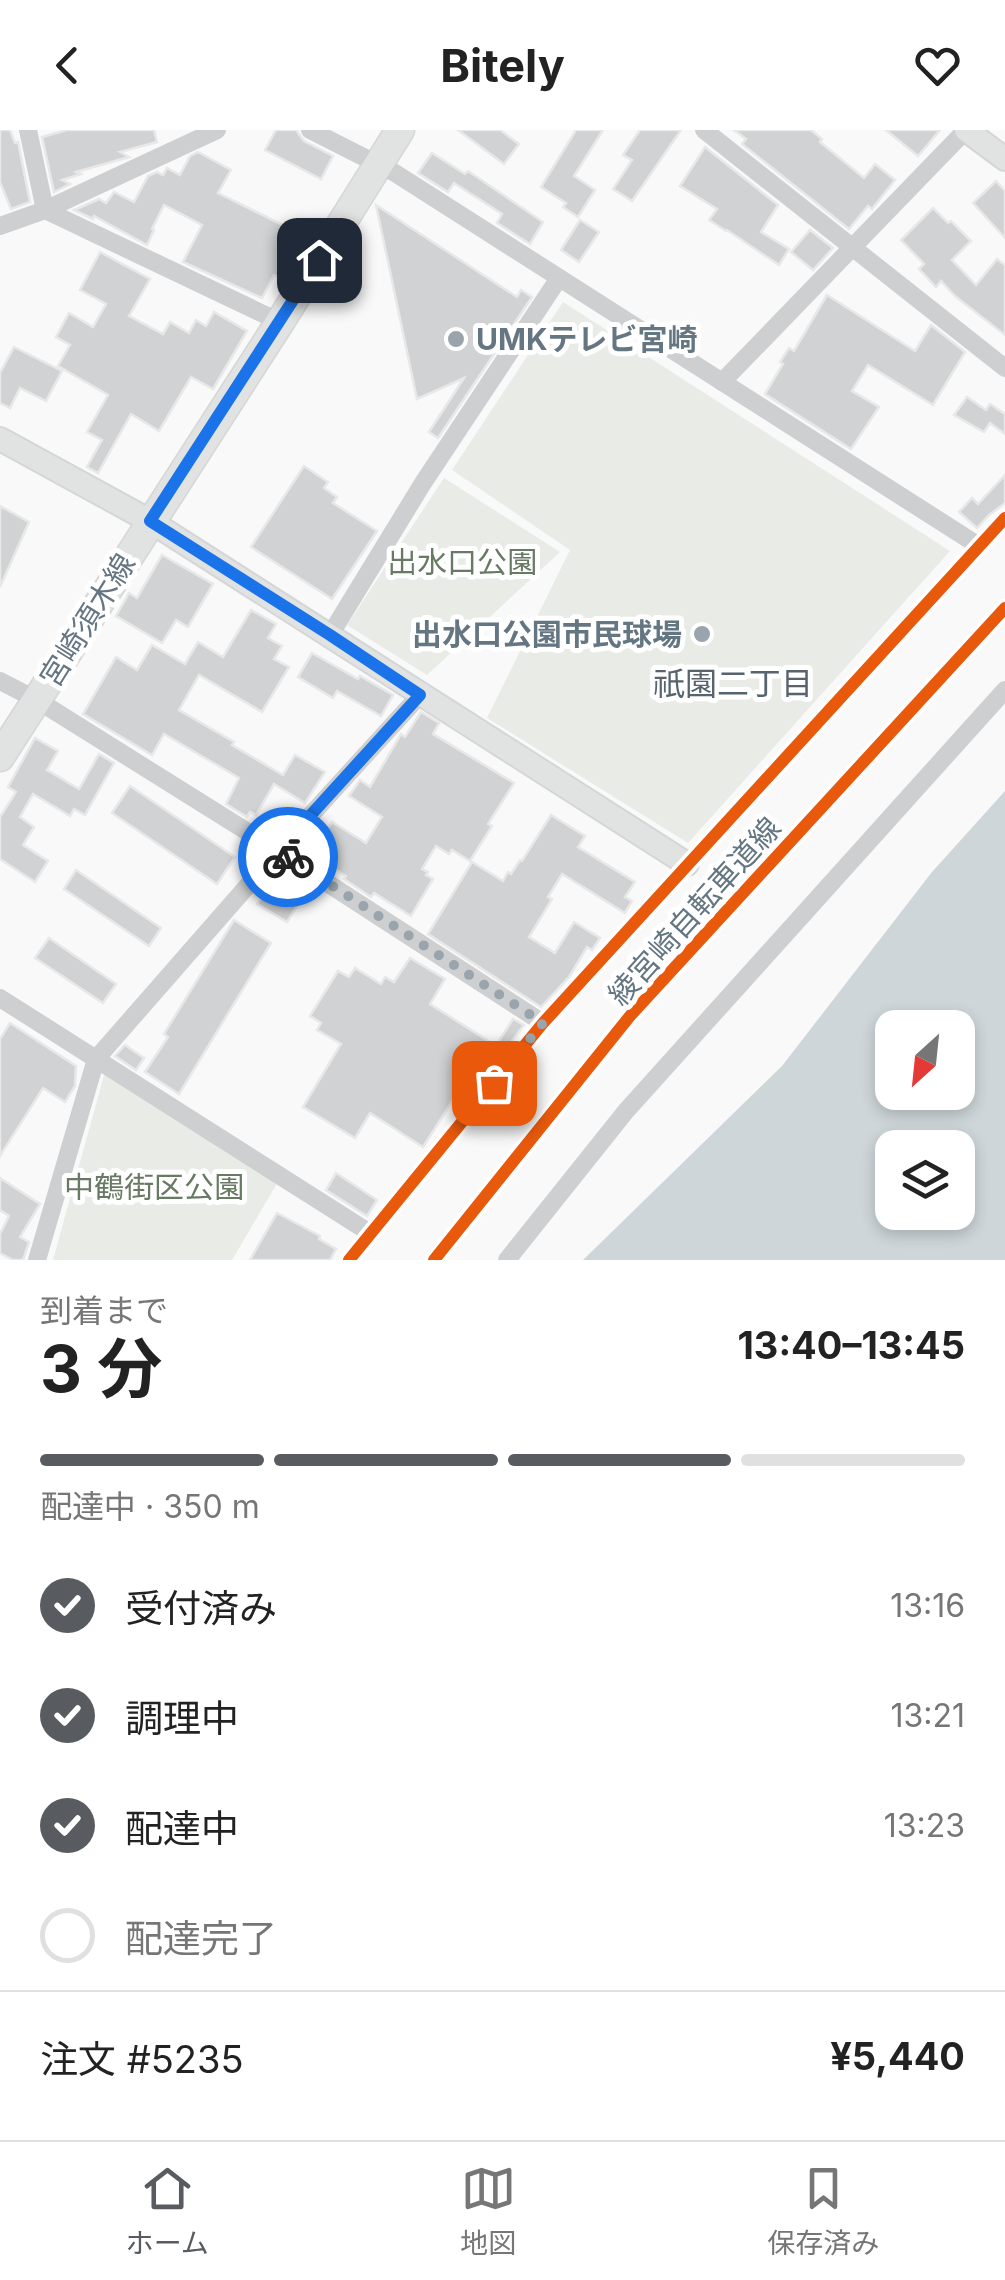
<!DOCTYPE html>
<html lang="ja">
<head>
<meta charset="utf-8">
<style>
  :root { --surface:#fff; --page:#f6f6f6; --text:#222; --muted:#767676; --line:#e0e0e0; --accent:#585c60 }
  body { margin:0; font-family:Inter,"Noto Sans JP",sans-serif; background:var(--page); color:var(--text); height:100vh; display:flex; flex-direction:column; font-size:38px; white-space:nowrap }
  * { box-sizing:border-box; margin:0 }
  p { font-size:32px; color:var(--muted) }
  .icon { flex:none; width:55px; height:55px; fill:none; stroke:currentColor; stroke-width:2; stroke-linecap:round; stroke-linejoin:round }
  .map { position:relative; height:1130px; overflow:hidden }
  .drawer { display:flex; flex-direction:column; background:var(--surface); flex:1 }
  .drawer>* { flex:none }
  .needle { width:65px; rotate:207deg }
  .tools { position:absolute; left:875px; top:880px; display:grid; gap:20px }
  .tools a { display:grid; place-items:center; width:100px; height:100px; border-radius:20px; background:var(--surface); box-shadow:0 5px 15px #0003; font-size:50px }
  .pin { position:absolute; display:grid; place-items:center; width:85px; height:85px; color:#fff; margin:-42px; border-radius:20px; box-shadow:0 5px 15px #0006 }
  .courier { position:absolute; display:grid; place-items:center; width:100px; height:100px; margin:-50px; border:8px solid #1a73e8; border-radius:50%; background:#fff; color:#222; box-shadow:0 2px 12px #0007 }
  .overview em { font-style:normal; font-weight:700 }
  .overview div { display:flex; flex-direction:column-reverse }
  .overview { display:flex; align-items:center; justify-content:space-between; height:170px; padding:0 40px }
  h1 { font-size:65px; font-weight:700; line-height:75px }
  .bar { display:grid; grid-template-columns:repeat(4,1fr); gap:15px 10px; align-content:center; height:120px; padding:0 40px }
  .bar i { height:12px; border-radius:8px; background:var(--line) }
  .bar .active { background:var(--accent) }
  .bar p { grid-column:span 4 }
  .line { display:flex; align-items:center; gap:25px; padding:0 40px; border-top:2px solid var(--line) }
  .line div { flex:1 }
  ol { padding:0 40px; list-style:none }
  li { display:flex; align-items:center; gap:30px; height:110px }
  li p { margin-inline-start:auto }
  li .icon { padding:10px; border-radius:50%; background:var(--accent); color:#fff; stroke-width:4 }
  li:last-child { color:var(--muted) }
  li i { width:55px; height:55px; border:5px solid var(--line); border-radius:50% }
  header { display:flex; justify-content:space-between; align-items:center; height:130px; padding:0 40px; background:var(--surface); font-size:45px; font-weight:700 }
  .tabs { display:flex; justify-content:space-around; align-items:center; height:140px; border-top:2px solid var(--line); background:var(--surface); font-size:28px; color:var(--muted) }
  .tabs a { display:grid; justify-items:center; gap:5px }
  .tabs .active { color:var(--accent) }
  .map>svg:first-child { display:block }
  .green { fill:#e8ebe6 }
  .water { fill:#ced6d9; fill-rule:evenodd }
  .building { fill:#d0d2d3; stroke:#e8e8e8; stroke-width:2.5 }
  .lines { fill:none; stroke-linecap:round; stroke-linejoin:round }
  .secondary-casing { stroke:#d5d6d7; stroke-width:26 }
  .primary-casing { stroke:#d5d6d7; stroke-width:31 }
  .street { stroke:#cecfd0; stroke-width:18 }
  .secondary { stroke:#e1e2e2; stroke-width:22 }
  .primary { stroke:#e1e2e2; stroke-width:28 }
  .cycleway-casing { stroke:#fff; stroke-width:19 }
  .cycleway { stroke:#e8590c; stroke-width:12 }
  .done { stroke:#99a4ac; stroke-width:10; stroke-dasharray:0 18 }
  .route { stroke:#1a73e8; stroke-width:12 }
  .poi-dot { fill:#99a4ac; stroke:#fff; stroke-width:4 }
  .labels { text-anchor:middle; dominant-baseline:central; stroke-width:10; stroke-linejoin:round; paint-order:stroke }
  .poi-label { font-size:30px; font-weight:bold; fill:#657683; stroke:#fff; text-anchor:start }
  .park-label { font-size:30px; fill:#687a64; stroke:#fff }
  .street-label { font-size:30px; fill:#657683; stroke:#fff }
  .neighbourhood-label { font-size:32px; fill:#57646e; stroke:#fff }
</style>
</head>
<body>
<header><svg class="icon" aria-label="back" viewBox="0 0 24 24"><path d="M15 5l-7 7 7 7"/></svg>Bitely<svg class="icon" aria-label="heart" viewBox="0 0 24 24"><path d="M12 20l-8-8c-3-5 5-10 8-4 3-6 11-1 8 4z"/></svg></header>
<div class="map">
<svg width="1005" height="1130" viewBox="0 0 1005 1130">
  <rect width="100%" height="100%" fill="#f9f9f9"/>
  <!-- green -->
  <g class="green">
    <polygon points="563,172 950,421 688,713 487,588 570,420 452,340"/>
    <polygon points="444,348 560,422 427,545 347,495"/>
    <polygon points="106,938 279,1050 232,1130 53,1130"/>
  </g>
  <!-- water -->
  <path class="water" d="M1005 661V1130H583L782 936 932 742ZM892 898H958V962H892ZM892 1018H958V1082H892Z"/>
  <!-- building -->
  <g class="building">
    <polygon points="0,0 10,0 15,13 18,12 30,72 11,79 0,52"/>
    <polygon points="67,0 154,0 157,12 120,22 129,27 76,42 81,44 62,50 70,54 54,62 42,7"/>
    <polygon points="276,0 296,0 304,11 333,26 321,49 265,20"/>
    <polygon points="458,0 500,0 519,14 504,34"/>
    <polygon points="576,0 603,0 574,46 595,60 578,87 563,77 566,73 541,57"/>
    <polygon points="640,0 681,0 632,71 613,59 632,30 623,25"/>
    <polygon points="734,0 811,0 822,9 820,12 864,48 875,34 895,50 872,79 868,76 849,99 742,14 746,9"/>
    <polygon points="886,0 940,0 918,26"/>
    <polygon points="705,17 778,75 761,102 789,119 779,135 727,100 726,101 709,90 717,79 680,56"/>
    <polygon points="198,22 231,40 218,63 295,101 299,94 311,100 301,122 295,119 281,148 274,145 262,168 183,132 202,95 164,75 152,99 154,100 147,115 94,86 93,89 74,80 99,69 106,73 114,62 134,72 148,46 157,42 163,45 167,38 180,45 190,26"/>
    <polygon points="432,23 465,44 468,41 543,92 530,114 497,93 502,84 454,53 448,62 418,43"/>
    <polygon points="996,51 1005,61 1005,108 973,73"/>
    <polygon points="376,75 517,167 521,160 532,167 438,308 429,302 464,248 417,269"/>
    <polygon points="933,78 948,93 951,91 971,111 952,130 976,155 997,129 1005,135 1005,205 955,166 941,151 936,157 919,139 924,134 901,110"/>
    <polygon points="580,90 599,102 579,132 561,120"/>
    <polygon points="810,100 833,118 813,140 791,122"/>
    <polygon points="100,122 150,149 129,186 163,204 170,192 189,203 196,190 206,196 214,182 247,201 213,259 191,247 159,301 131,284 98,343 87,337 102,310 87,302 108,265 58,236 70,215 56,207 69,183 93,197 106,174 80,160"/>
    <polygon points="827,165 915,221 931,195 965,222 933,275 868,235 852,261 879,277 851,319 765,264 783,234 780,232 789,218 794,221"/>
    <polygon points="14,217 62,241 46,271 20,258 10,278 0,273 0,243"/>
    <polygon points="967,267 986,280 990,274 1005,284 1005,304 990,293 984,302 954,285"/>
    <polygon points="304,336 328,352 324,358 337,367 333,373 377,401 332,469 251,417"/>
    <polygon points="1005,345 1005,373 989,385 977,398 959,382 972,368 978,374"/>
    <polygon points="0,376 29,392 0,457"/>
    <polygon points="162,425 213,454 188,497 176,490 162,513 116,486 129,463 137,468"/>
    <polygon points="251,480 276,494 268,508 282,516 274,529 289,537 262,582 199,545 179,580 234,612 232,615 283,645 295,625 325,642 305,673 274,654 256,685 250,682 247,687 226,674 239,648 164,604 152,625 83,584 116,527 137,540 152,515 185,534 198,512 223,527"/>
    <polygon points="312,523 358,549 360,546 393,565 381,586 337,561 333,568 298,547"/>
    <polygon points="421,582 439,593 433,604 514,653 488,694 492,696 470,731 452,720 449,724 436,716 422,739 428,742 426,745 433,749 411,786 374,763 371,767 344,749 346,746 324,732 334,715 322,708 332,692 366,713 382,687 349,666 360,650 370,657 401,604 405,607"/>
    <polygon points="35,608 58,621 47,640 79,659 99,624 114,633 85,685 74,679 70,686 33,664 20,687 34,697 23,715 48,731 35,752 0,729 0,687 16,662 8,657"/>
    <polygon points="130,656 235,727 217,754 112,683"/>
    <polygon points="551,685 585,706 578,717 635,752 625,767 632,771 625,783 562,744 548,767 552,769 529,807 555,823 574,792 600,808 592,820 587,817 569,847 541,877 428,804 472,732 503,751 508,742 511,744 520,730 522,731"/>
    <polygon points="76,740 161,798 149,816 64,759"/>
    <polygon points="300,750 311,757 302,771 291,764"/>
    <polygon points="270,753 300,771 287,792 257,774"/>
    <polygon points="234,790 271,813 179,964 145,942 168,907 164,904"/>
    <polygon points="49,808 116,854 103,873 35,828"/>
    <polygon points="410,828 445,849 430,874 490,912 423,1017 370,983 355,1008 303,977 341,914 317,900 321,893 310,886 338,841 349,847 355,838 381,854 385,847 394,852"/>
    <polygon points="513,889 524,895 497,930 490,925"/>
    <polygon points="10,893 76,936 75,956 65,972 43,958 0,1026 0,909"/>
    <polygon points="125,915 144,928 136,940 115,926"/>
    <polygon points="336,1043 377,1070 367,1086 326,1060"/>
    <polygon points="0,1048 40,1074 20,1107 29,1112 23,1130 13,1130 0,1123 0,1104 9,1086 0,1080"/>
    <polygon points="277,1083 320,1106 319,1109 336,1119 330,1130 250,1130"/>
  </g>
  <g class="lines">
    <!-- secondary casing -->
    <g class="secondary-casing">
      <g id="secondary">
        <polyline points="966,0 1005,29"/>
        <polyline points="0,309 150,391 687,734"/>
      </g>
    </g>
    <!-- primary casing -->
    <g class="primary-casing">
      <polyline id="primary" points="0,627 280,192 400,0"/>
    </g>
    <!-- street -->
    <g class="street">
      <polyline points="28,0 45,80"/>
      <polyline points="310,0 395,43 979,416"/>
      <polyline points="704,0 1005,238"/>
      <polyline points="45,80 280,192"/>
      <polyline points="0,96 45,80 217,0"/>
      <polyline points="722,252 966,0"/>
      <polyline points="330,505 423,353 559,148"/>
      <polyline points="0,551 37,570 278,721 543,893"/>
      <polyline points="0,868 370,1103"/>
      <polyline points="37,1130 96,929 278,721 420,565"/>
      <polyline points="349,1130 543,893 1005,388"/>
      <polyline points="507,1130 626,981 1005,560"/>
    </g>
    <!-- secondary -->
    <use href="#secondary" class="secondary"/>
    <!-- primary -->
    <use href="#primary" class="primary"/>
    <!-- cycleway casing -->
    <g class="cycleway-casing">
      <g id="cycleway">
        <polyline points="349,1130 543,893 1005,388"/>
        <polyline points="434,1130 630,886 1005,478"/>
      </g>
    </g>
    <!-- cycleway -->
    <use href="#cycleway" class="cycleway"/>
  </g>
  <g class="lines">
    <!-- done -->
    <polyline class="done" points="288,727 543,893 494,953"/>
    <!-- route -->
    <polyline class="route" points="288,727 278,721 420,565 330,505 150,391 319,130"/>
  </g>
  <!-- markers -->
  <g class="poi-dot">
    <circle cx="456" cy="209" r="10"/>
    <circle cx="702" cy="504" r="10"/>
  </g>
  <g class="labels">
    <!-- poi labels -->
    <g class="poi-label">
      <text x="476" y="209">UMKテレビ宮崎</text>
      <text x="682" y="504" text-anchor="end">出水口公園市民球場</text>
    </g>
    <!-- park labels -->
    <g class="park-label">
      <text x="462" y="432">出水口公園</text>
      <text x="154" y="1057">中鶴街区公園</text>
    </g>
    <!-- street labels -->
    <g class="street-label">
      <text transform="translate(87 490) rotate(-58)">宮崎須木線</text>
      <text transform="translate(694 781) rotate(-48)">綾宮崎自転車道線</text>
    </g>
    <!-- neighbourhood labels -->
    <g class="neighbourhood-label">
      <text x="733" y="553">祇園二丁目</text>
    </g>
  </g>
</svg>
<div class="tools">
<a><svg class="needle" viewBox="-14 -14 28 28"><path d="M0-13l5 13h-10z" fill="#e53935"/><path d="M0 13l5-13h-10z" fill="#767676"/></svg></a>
<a><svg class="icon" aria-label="layers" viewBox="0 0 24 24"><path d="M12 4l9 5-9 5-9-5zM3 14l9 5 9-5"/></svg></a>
</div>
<div class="pin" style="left:494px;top:953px;background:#ea580c"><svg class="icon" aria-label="bag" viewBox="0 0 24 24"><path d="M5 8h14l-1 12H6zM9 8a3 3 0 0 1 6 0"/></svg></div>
<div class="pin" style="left:319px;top:130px;background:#1f2937"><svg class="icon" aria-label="home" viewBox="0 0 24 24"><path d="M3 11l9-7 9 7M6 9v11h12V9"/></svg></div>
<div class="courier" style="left:288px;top:727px"><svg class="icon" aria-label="bike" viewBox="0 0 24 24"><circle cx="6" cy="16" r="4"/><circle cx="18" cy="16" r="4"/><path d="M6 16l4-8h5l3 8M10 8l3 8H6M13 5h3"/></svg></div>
</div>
<section class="drawer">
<div class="overview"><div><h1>3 分</h1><p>到着まで</p></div><em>13:40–13:45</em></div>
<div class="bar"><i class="active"></i><i class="active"></i><i class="active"></i><i></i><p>配達中 · 350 m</p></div>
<ol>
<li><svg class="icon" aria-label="check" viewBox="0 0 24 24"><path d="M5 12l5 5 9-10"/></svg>受付済み<p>13:16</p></li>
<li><svg class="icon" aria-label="check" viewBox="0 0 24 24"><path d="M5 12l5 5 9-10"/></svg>調理中<p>13:21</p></li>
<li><svg class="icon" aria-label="check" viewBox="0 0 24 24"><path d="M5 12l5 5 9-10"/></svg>配達中<p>13:23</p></li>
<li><i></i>配達完了</li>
</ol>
<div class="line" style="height:130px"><div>注文 #5235</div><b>¥5,440</b></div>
</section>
<nav class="tabs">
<a class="active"><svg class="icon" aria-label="home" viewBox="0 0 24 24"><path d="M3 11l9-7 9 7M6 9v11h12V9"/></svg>ホーム</a>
<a><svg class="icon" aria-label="map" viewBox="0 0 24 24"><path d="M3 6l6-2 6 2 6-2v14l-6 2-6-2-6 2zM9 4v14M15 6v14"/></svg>地図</a>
<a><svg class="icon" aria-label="saved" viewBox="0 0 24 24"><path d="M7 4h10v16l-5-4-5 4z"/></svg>保存済み</a>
</nav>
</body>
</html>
